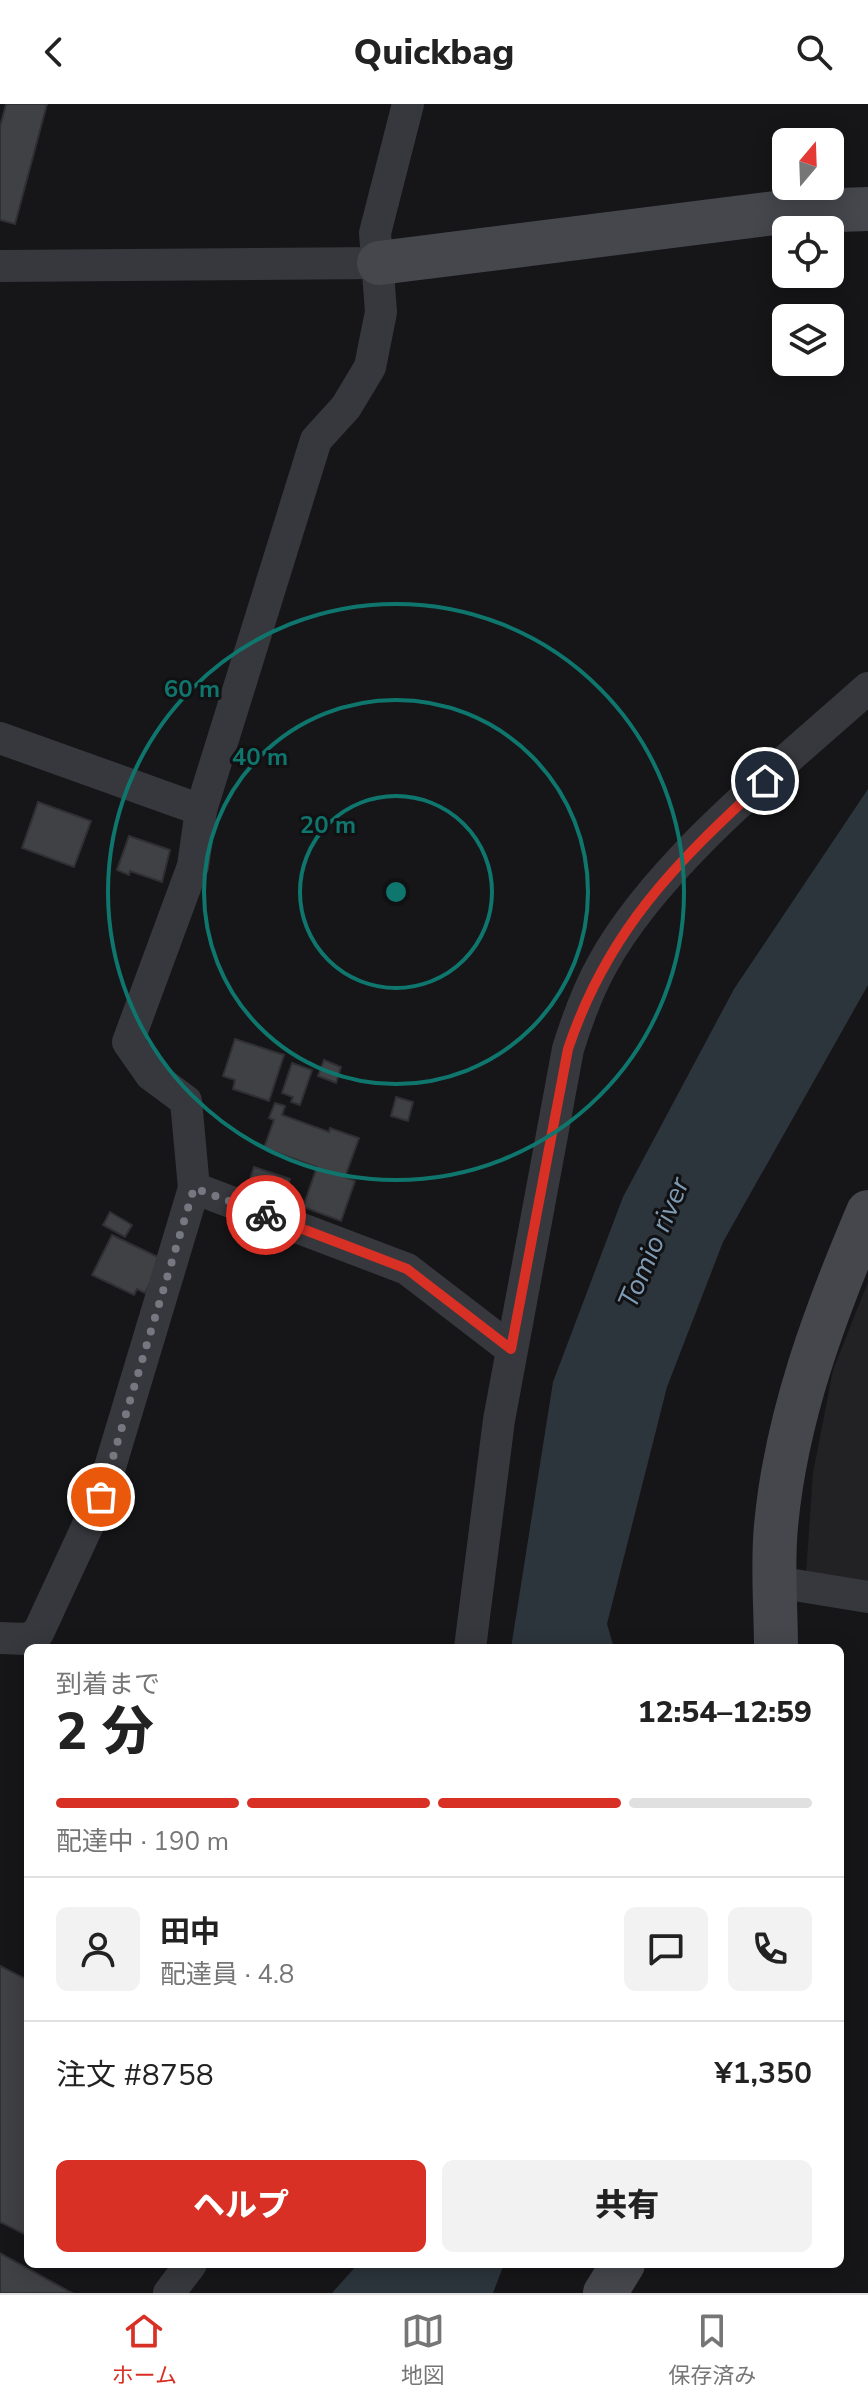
<!DOCTYPE html>
<html lang="ja">
<head>
<meta charset="utf-8">
<style>
  :root { --surface:#fff; --page:#f2f2f2; --text:#222; --muted:#767676; --line:#e0e0e0; --accent:#d93025 }
  body { margin:0; font-family:"Nunito Sans","Noto Sans JP",sans-serif; background:var(--page); color:var(--text); height:100vh; display:flex; flex-direction:column; font-size:30px; white-space:nowrap }
  * { box-sizing:border-box; margin:0 }
  p { font-size:26px; color:var(--muted) }
  .icon { flex:none; width:44px; height:44px; fill:none; stroke:currentColor; stroke-width:2; stroke-linecap:round; stroke-linejoin:round }
  .map { position:relative; flex:1; overflow:hidden }
  .panel { position:absolute; left:24px; top:1540px; width:820px; height:624px; display:flex; flex-direction:column; background:var(--surface); border-radius:12px; box-shadow:0 4px 20px #0003 }
  .panel>* { flex:none }
  .needle { width:52px; rotate:19deg }
  .fabs { position:absolute; left:772px; top:24px; display:grid; gap:16px }
  .fabs a { display:grid; place-items:center; width:72px; height:72px; border-radius:12px; background:var(--surface); box-shadow:0 4px 20px #0003; font-size:40px }
  .pin { position:absolute; display:grid; place-items:center; width:68px; height:68px; color:#fff; margin:-34px; border:4px solid #fff; border-radius:50%; box-shadow:0 2px 8px #0007 }
  .courier { position:absolute; display:grid; place-items:center; width:80px; height:80px; margin:-40px; border:6px solid #d93025; border-radius:50%; background:#fff; color:#222; box-shadow:0 2px 10px #0007 }
  .overview em { font-style:normal; font-weight:800 }
  .overview div { display:flex; flex-direction:column-reverse }
  .overview { display:flex; align-items:center; justify-content:space-between; height:136px; padding:0 32px }
  h1 { font-size:52px; font-weight:800; line-height:60px }
  .bar { display:grid; grid-template-columns:repeat(4,1fr); gap:12px 8px; align-content:center; height:96px; padding:0 32px }
  .bar i { height:10px; border-radius:6px; background:var(--line) }
  .bar .on { background:var(--accent) }
  .bar p { grid-column:span 4 }
  .line { display:flex; align-items:center; gap:20px; padding:0 32px; border-top:2px solid var(--line) }
  .line div { flex:1 }
  .round { display:grid; place-items:center; flex:none; width:84px; height:84px; border-radius:12px; background:var(--page) }
  .button { display:flex; gap:16px; margin-top:auto; padding:16px 32px }
  .button a { flex:1; height:92px; border-radius:12px; background:var(--accent); color:#fff; font-size:32px; font-weight:800; line-height:92px; text-align:center }
  .button a+a { background:var(--page); color:var(--text) }
  header { display:flex; justify-content:space-between; align-items:center; height:104px; padding:0 32px; background:var(--surface); font-size:36px; font-weight:800 }
  .dock { display:flex; justify-content:space-around; align-items:center; height:112px; border-top:2px solid var(--line); background:var(--surface); font-size:22px; color:var(--muted) }
  .dock a { display:grid; justify-items:center; gap:4px }
  .dock .on { color:var(--accent) }
  .map>svg:first-child { display:block }
  .built { fill:#222225 }
  .water { fill:#2c353c }
  .building { fill:#404145; stroke:#303034; stroke-width:2 }
  .lines { fill:none; stroke-linecap:round; stroke-linejoin:round }
  .street { stroke:#37383d; stroke-width:32 }
  .secondary { stroke:#45474d; stroke-width:44 }
  .done { stroke:#757880; stroke-width:8; stroke-dasharray:0 14.4 }
  .route { stroke:#d93025; stroke-width:10 }
  .ring { fill:none; stroke:#0f766e; stroke-width:4 }
  .labels { text-anchor:middle; dominant-baseline:central; stroke-width:6; stroke-linejoin:round; paint-order:stroke }
  .water-label { font-size:28px; font-style:italic; fill:#7f9bb3; stroke:#111113 }
  .centre { fill:#0f766e; stroke:#111113; stroke-width:4 }
  .ring-label { font-size:24px; text-anchor:middle; font-weight:bold; fill:#0f766e; stroke:#111113; stroke-width:6; stroke-linejoin:round; paint-order:stroke }
</style>
</head>
<body>
<header><svg class="icon" aria-label="back" viewBox="0 0 24 24"><path d="M15 5l-7 7 7 7"/></svg>Quickbag<svg class="icon" aria-label="search" viewBox="0 0 24 24"><circle cx="10" cy="10" r="6"/><path d="M15 15l6 6"/></svg></header>
<div class="map">
<svg width="868" height="2189" viewBox="0 0 868 2189">
  <rect width="100%" height="100%" fill="#161618"/>
  <!-- built -->
  <polygon class="built" points="868,1178 868,1482 806,1470 813,1369 833,1266"/>
  <!-- water -->
  <g class="water">
    <polygon points="868,685 868,881 723,1138 667,1283 607,1520 614,1544 511,1544 553,1278 623,1093 734,885"/>
    <polygon points="358,2160 504,2160 493,2189 332,2189"/>
  </g>
  <!-- building -->
  <g class="building">
    <polygon points="6,0 47,0 15,120 0,116 0,23"/>
    <polygon points="38,698 91,717 74,763 22,744"/>
    <polygon points="129,732 170,746 162,778 130,767 129,771 117,766"/>
    <polygon points="235,935 284,951 269,997 233,985 235,976 223,972"/>
    <polygon points="324,956 341,963 336,979 318,972"/>
    <polygon points="292,959 312,966 300,1001 291,998 293,993 282,989"/>
    <polygon points="396,993 413,998 408,1017 391,1012"/>
    <polygon points="275,999 285,1002 282,1011 329,1028 330,1024 359,1034 345,1073 355,1077 341,1117 303,1103 317,1063 264,1044 274,1016 269,1014"/>
    <polygon points="254,1063 290,1075 283,1096 247,1084"/>
    <polygon points="110,1108 132,1121 125,1133 103,1121"/>
    <polygon points="112,1131 162,1155 145,1189 137,1185 134,1191 92,1171"/>
    <polygon points="0,1862 28,1876 28,2132 0,2118"/>
    <polygon points="0,2149 72,2189 0,2189"/>
  </g>
  <g class="lines">
    <!-- street -->
    <g class="street">
      <polyline points="0,162 379,159"/>
      <polyline points="0,634 201,706"/>
      <polyline points="194,1084 407,1165 511,1245"/>
      <polyline points="776,1478 868,1493"/>
      <polyline points="0,1534 27,1535 38,1529 101,1393 194,1084 186,997 151,971 128,938 193,762 201,706 316,336 346,303 370,263 381,208 375,129 408,0"/>
      <path d="M470 1544 499 1316 568 945C577 916 587 888 602 861 657 760 782 661 868 584"/>
      <polyline points="169,2189 191,2160"/>
    </g>
    <!-- secondary -->
    <g class="secondary">
      <polyline points="379,159 783,108 868,105"/>
      <path d="M776 1544C776 1504 772 1462 776 1422 786 1313 825 1209 868 1108"/>
      <polyline points="605,2189 623,2160"/>
    </g>
  </g>
  <g class="lines">
    <!-- done -->
    <polyline class="done" points="101,1393 194,1084 266,1111"/>
    <!-- route -->
    <path class="route" d="M266 1111 407 1165 511 1245 568 945C607 828 675 759 765 677"/>
  </g>
  <!-- distance rings -->
  <g class="ring">
    <circle cx="396" cy="788" r="96"/>
    <circle cx="396" cy="788" r="192"/>
    <circle cx="396" cy="788" r="288"/>
  </g>
  <g class="labels">
    <!-- water labels -->
    <g class="water-label">
      <text transform="translate(654 1139) rotate(-67)">Tomio river</text>
    </g>
  </g>
  <circle cx="396" cy="788" r="12" class="centre"/>
  <g class="ring-label">
    <text x="192" y="593">60 m</text>
    <text x="260" y="661">40 m</text>
    <text x="328" y="729">20 m</text>
  </g>
</svg>
<div class="fabs">
<a><svg class="needle" viewBox="-14 -14 28 28"><path d="M0-13l5 13h-10z" fill="#e53935"/><path d="M0 13l5-13h-10z" fill="#767676"/></svg></a>
<a><svg class="icon" aria-label="locate" viewBox="0 0 24 24"><circle cx="12" cy="12" r="6"/><path d="M12 2v4M12 18v4M2 12h4M18 12h4"/></svg></a>
<a><svg class="icon" aria-label="layers" viewBox="0 0 24 24"><path d="M12 4l9 5-9 5-9-5zM3 14l9 5 9-5"/></svg></a>
</div>
<div class="pin" style="left:101px;top:1393px;background:#ea580c"><svg class="icon" aria-label="bag" viewBox="0 0 24 24"><path d="M5 8h14l-1 12H6zM9 8a3 3 0 0 1 6 0"/></svg></div>
<div class="pin" style="left:765px;top:677px;background:#1f2937"><svg class="icon" aria-label="home" viewBox="0 0 24 24"><path d="M3 11l9-7 9 7M6 9v11h12V9"/></svg></div>
<div class="courier" style="left:266px;top:1111px"><svg class="icon" aria-label="bike" viewBox="0 0 24 24"><circle cx="6" cy="16" r="4"/><circle cx="18" cy="16" r="4"/><path d="M6 16l4-8h5l3 8M10 8l3 8H6M13 5h3"/></svg></div>
<section class="panel">
<div class="overview"><div><h1>2 分</h1><p>到着まで</p></div><em>12:54–12:59</em></div>
<div class="bar"><i class="on"></i><i class="on"></i><i class="on"></i><i></i><p>配達中 · 190 m</p></div>
<div class="line" style="height:144px"><a class="round"><svg class="icon" aria-label="person" viewBox="0 0 24 24"><circle cx="12" cy="8" r="4"/><path d="M4 21q1-7 8-7t8 7"/></svg></a><div><b>田中</b><p>配達員 · 4.8</p></div><a class="round"><svg class="icon" aria-label="chat" viewBox="0 0 24 24"><path d="M4 5h16v11H9l-5 4z"/></svg></a><a class="round"><svg class="icon" aria-label="phone" viewBox="0 0 24 24"><path d="M5 4h4l2 5-3 2q2 4 5 5l2-3 5 2v4C11 20 4 13 5 4z"/></svg></a></div>
<div class="line" style="height:104px"><div>注文 #8758</div><b>¥1,350</b></div>
<div class="button"><a>ヘルプ</a><a>共有</a></div>
</section>
</div>
<nav class="dock">
<a class="on"><svg class="icon" aria-label="home" viewBox="0 0 24 24"><path d="M3 11l9-7 9 7M6 9v11h12V9"/></svg>ホーム</a>
<a><svg class="icon" aria-label="map" viewBox="0 0 24 24"><path d="M3 6l6-2 6 2 6-2v14l-6 2-6-2-6 2zM9 4v14M15 6v14"/></svg>地図</a>
<a><svg class="icon" aria-label="saved" viewBox="0 0 24 24"><path d="M7 4h10v16l-5-4-5 4z"/></svg>保存済み</a>
</nav>
</body>
</html>
